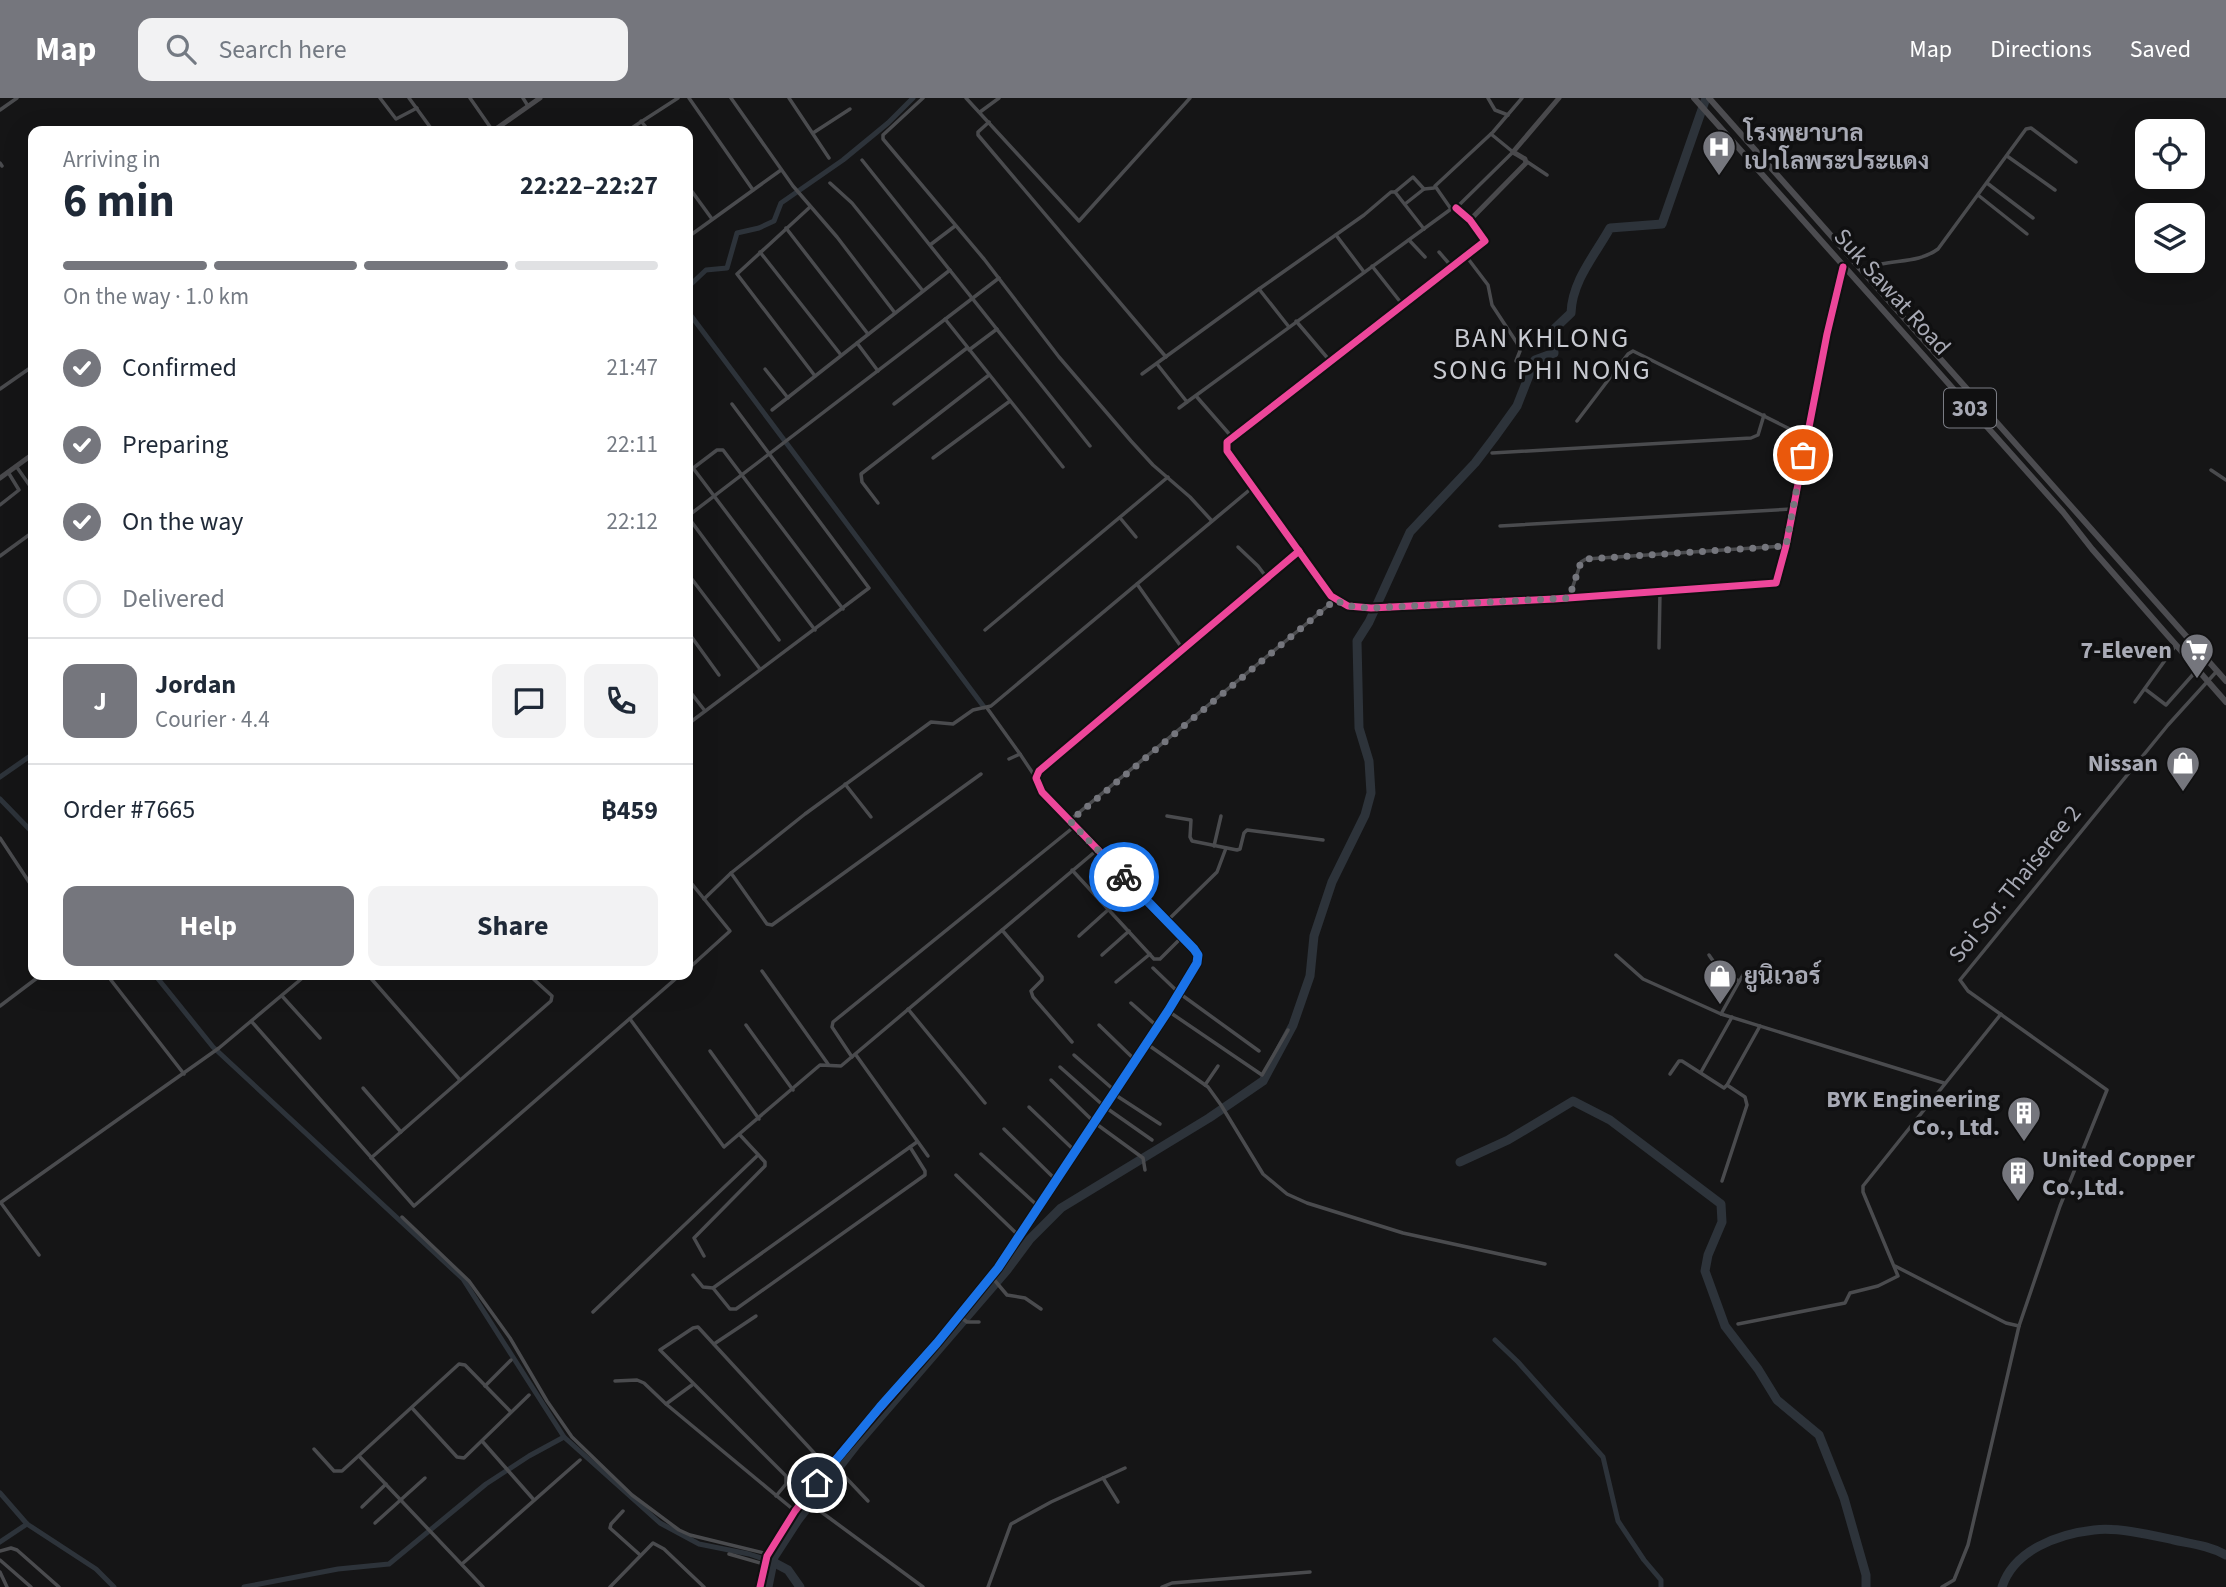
<!DOCTYPE html>
<html lang="en">
<head>
<meta charset="utf-8">
<style>
  :root { --surface:#fff; --page:#f2f2f3; --text:#1f2937; --muted:#747a83; --line:#e0e1e3; --accent:#75767d }
  body { margin:0; font-family:"Source Sans 3",Sarabun,sans-serif; background:var(--page); color:var(--text); height:100vh; display:flex; flex-direction:column; font-size:26px; white-space:nowrap }
  * { box-sizing:border-box; margin:0 }
  p { font-size:23px; color:var(--muted) }
  .icon { flex:none; width:38px; height:38px; fill:none; stroke:currentColor; stroke-width:2; stroke-linecap:round; stroke-linejoin:round }
  .map { position:relative; flex:1; overflow:hidden }
  .side { position:absolute; left:28px; top:28px; width:665px; height:854px; display:flex; flex-direction:column; background:var(--surface); border-radius:14px; box-shadow:0 7px 28px #0002 }
  .side>* { flex:none }
  .buttons { position:absolute; left:2135px; top:21px; display:grid; gap:14px }
  .buttons a { display:grid; place-items:center; width:70px; height:70px; border-radius:14px; background:var(--surface); box-shadow:0 7px 28px #0002; font-size:35px }
  .pin { position:absolute; display:grid; place-items:center; width:60px; height:60px; color:#fff; margin:-30px; border:4px solid #fff; border-radius:50%; box-shadow:0 2px 7px #0007 }
  .courier { position:absolute; display:grid; place-items:center; width:70px; height:70px; margin:-35px; border:5px solid #1a73e8; border-radius:50%; background:#fff; color:#222; box-shadow:0 2px 9px #0007 }
  .head em { font-style:normal; font-weight:700 }
  .head div { display:flex; flex-direction:column-reverse }
  .head { display:flex; align-items:center; justify-content:space-between; height:119px; padding:0 35px }
  h1 { font-size:46px; font-weight:700; line-height:52px }
  .bar { display:grid; grid-template-columns:repeat(4,1fr); gap:10px 7px; align-content:center; height:84px; padding:0 35px }
  .bar i { height:9px; border-radius:5px; background:var(--line) }
  .bar .current { background:var(--accent) }
  .bar p { grid-column:span 4 }
  .line { display:flex; align-items:center; gap:18px; padding:0 35px; border-top:2px solid var(--line) }
  .line div { flex:1 }
  .round { display:grid; place-items:center; flex:none; width:74px; height:74px; border-radius:14px; background:var(--page) }
  ol { padding:0 35px; list-style:none }
  li { display:flex; align-items:center; gap:21px; height:77px }
  li p { margin-inline-start:auto }
  li .icon { padding:7px; border-radius:50%; background:var(--accent); color:#fff; stroke-width:4 }
  li:last-child { color:var(--muted) }
  li i { width:38px; height:38px; border:4px solid var(--line); border-radius:50% }
  .button { display:flex; gap:14px; margin-top:auto; padding:14px 35px }
  .button a { flex:1; height:80px; border-radius:14px; background:var(--accent); color:#fff; font-size:28px; font-weight:700; line-height:80px; text-align:center }
  .button a+a { background:var(--page); color:var(--text) }
  header { display:flex; align-items:center; gap:42px; box-sizing:border-box; height:98px; padding:0 35px; background:var(--accent); color:#fff }
  header strong { font-size:33px }
  nav { display:flex; gap:38px; margin-inline-start:auto; font-size:24px }
  .search { width:490px; height:63px; background:var(--page); display:flex; align-items:center; gap:18px; box-sizing:border-box; padding:0 24px; border-radius:14px; color:var(--muted); font-size:26px }
  .map>svg:first-child { display:block }
  .lines { fill:none; stroke-linecap:round; stroke-linejoin:round }
  .canal { stroke:#2d333a; stroke-width:5 }
  .river { stroke:#2d333a; stroke-width:9 }
  .street { stroke:#4a4b4e; stroke-width:3.5 }
  .secondary { stroke:#49494c; stroke-width:5 }
  .primary { stroke:#4c4c50; stroke-width:6 }
  .cycleway-casing { stroke:#101011; stroke-width:11 }
  .cycleway { stroke:#ed469a; stroke-width:7 }
  .done { stroke:#75767d; stroke-width:7; stroke-dasharray:0 12.6 }
  .route { stroke:#1a73e8; stroke-width:9 }
  .labels { text-anchor:middle; dominant-baseline:central; stroke-width:7; stroke-linejoin:round; paint-order:stroke }
  .shield { fill:#101011; stroke:#7a7c84; stroke-width:2 }
  .shield-label { font-size:23px; font-weight:bold; fill:#a8aab5 }
  .poi-label { font-size:24px; font-weight:bold; fill:#a8aab5; stroke:#101011; text-anchor:start }
  .street-label { font-size:24px; fill:#a8aab5; stroke:#101011 }
  .quarter-label { font-size:28px; letter-spacing:2px; fill:#c8cad1; stroke:#101011 }
</style>
</head>
<body>
<header>
<strong>Map</strong>
<div class="search"><svg class="icon" aria-label="search" viewBox="0 0 24 24"><circle cx="10" cy="10" r="6"/><path d="M15 15l6 6"/></svg>Search here</div>
<nav><a>Map</a><a>Directions</a><a>Saved</a></nav>
</header>
<div class="map">
<svg width="2226" height="1489" viewBox="0 0 2226 1489">
  <rect width="100%" height="100%" fill="#151516"/>
  <g class="lines">
    <!-- canal -->
    <g class="canal">
      <polyline points="688,189 706,172 727,170 737,135 759,130 774,123 781,105 843,62 888,25 913,0"/>
      <polyline points="688,193 689,215 984,609"/>
      <polyline points="0,679 33,656"/>
      <polyline points="0,701 33,735"/>
      <polyline points="155,877 213,949 463,1181 564,1339 660,1425 699,1446 749,1456 773,1464"/>
      <polyline points="1495,1242 1518,1264 1603,1359 1618,1423 1644,1462 1661,1482 1661,1489"/>
      <polyline points="0,1395 27,1426 96,1471 114,1489"/>
      <polyline points="0,1444 27,1426"/>
      <polyline points="244,1489 338,1471 389,1466 486,1386 529,1358 564,1339"/>
    </g>
    <!-- river -->
    <g class="river">
      <polyline points="1460,1064 1508,1042 1573,1003 1610,1022 1721,1106 1722,1124 1708,1157 1705,1173 1725,1228 1758,1271 1777,1302 1819,1337 1844,1400 1866,1477 1866,1489"/>
      <polyline points="773,1464 788,1472 800,1489"/>
      <path d="M768 1489 774 1459 798 1422 857 1346 1007 1172 1030 1141 1061 1110 1209 1020 1263 983 1293 927 1310 878 1314 838 1332 784 1365 717 1371 695 1369 663 1359 630 1357 543 1369 524 1410 434 1475 365 1494 340 1517 308 1535 262 1554 255 1552 233 1571 215C1572 183 1595 157 1610 130L1662 126 1706 0"/>
      <path d="M2002 1489C2014 1452 2058 1436 2094 1432 2118 1429 2151 1437 2174 1442 2193 1446 2210 1448 2226 1457"/>
    </g>
    <!-- street -->
    <g class="street">
      <polyline points="380,0 396,21 417,10"/>
      <polyline points="409,0 433,33"/>
      <polyline points="470,0 493,33"/>
      <polyline points="523,0 528,8"/>
      <polyline points="689,0 753,92"/>
      <polyline points="731,0 793,88 837,139 895,215"/>
      <polyline points="789,0 829,60"/>
      <polyline points="923,0 883,37 883,41 984,161 1059,259 1131,343 1153,367 1190,399 1212,423"/>
      <polyline points="966,0 1079,123 1190,0"/>
      <polyline points="1488,0 1495,12 1508,17"/>
      <polyline points="0,12 17,0"/>
      <polyline points="980,14 999,0"/>
      <polyline points="641,23 649,33"/>
      <polyline points="989,24 978,34 978,37 1166,259"/>
      <polyline points="627,33 678,0"/>
      <polyline points="813,35 850,11"/>
      <polyline points="2007,58 2055,92"/>
      <polyline points="862,62 1090,348"/>
      <polyline points="1526,63 1547,77"/>
      <polyline points="0,65 2,68"/>
      <polyline points="830,85 852,105 923,193"/>
      <polyline points="1987,85 2033,120"/>
      <polyline points="688,88 712,121"/>
      <polyline points="1395,94 1413,79 1424,91"/>
      <polyline points="1978,97 2027,136"/>
      <polyline points="1405,106 1424,91 1434,90"/>
      <polyline points="810,109 737,176 815,278"/>
      <polyline points="1456,110 1470,122"/>
      <polyline points="1451,111 1435,88 1493,34 1522,0"/>
      <polyline points="786,130 868,236"/>
      <polyline points="1336,137 1364,174"/>
      <polyline points="688,139 781,72"/>
      <polyline points="1409,142 1425,159"/>
      <polyline points="930,147 955,128"/>
      <polyline points="760,154 841,257"/>
      <polyline points="1439,154 1452,169"/>
      <polyline points="1466,158 1488,187 1492,207 1517,245 1520,253 1516,263"/>
      <polyline points="1372,168 1402,206"/>
      <path d="M1862 173C1886 159 1915 168 1938 151L2026 31 2031 30 2076 64"/>
      <polyline points="945,221 1063,369"/>
      <polyline points="1296,223 1330,263"/>
      <polyline points="1289,229 1259,191 1364,117 1391,94 1395,94 1424,131"/>
      <polyline points="857,245 878,273"/>
      <polyline points="969,252 997,231"/>
      <polyline points="1157,266 1187,304 1451,111 1456,110 1513,54 1491,36"/>
      <polyline points="765,271 788,300"/>
      <polyline points="1142,276 1259,191"/>
      <polyline points="0,291 33,268"/>
      <polyline points="1196,298 1231,338"/>
      <polyline points="894,306 967,250"/>
      <polyline points="1179,310 1187,304"/>
      <polyline points="772,312 950,172"/>
      <polyline points="1577,323 1628,256 1633,253 1806,339"/>
      <polyline points="1492,355 1751,340 1758,337 1764,317"/>
      <polyline points="933,360 1010,303"/>
      <polyline points="16,368 30,388"/>
      <polyline points="693,370 815,532"/>
      <polyline points="2211,372 2226,382"/>
      <polyline points="688,374 717,352 723,352 843,511"/>
      <polyline points="878,405 862,384 861,376 989,277"/>
      <polyline points="0,407 19,392 8,374"/>
      <polyline points="688,418 999,180"/>
      <polyline points="688,419 779,542"/>
      <polyline points="1121,421 1136,439"/>
      <polyline points="1500,428 1792,411"/>
      <polyline points="1238,449 1258,468 1267,480"/>
      <polyline points="1299,454 1335,502 1357,509 1554,501 1776,485 1786,448 1827,236 1843,169"/>
      <polyline points="0,458 33,434"/>
      <polyline points="688,476 760,571"/>
      <polyline points="1137,486 1182,550"/>
      <polyline points="1569,500 1581,464 1586,461 1785,448"/>
      <polyline points="985,532 1168,379"/>
      <polyline points="688,534 719,577"/>
      <polyline points="1659,550 1660,494"/>
      <polyline points="688,591 705,613"/>
      <polyline points="2145,591 2166,607 2197,572"/>
      <polyline points="2135,604 2176,547"/>
      <polyline points="987,610 1020,656"/>
      <polyline points="688,626 869,490 732,306"/>
      <polyline points="1009,661 1020,656 1036,680"/>
      <polyline points="845,686 871,719"/>
      <polyline points="1167,718 1191,722 1190,739 1192,743 1237,752 1240,751 1244,735 1247,732 1323,742"/>
      <polyline points="1070,722 1335,502"/>
      <polyline points="0,740 33,790"/>
      <polyline points="1214,748 1221,718"/>
      <polyline points="1072,772 1154,861 1160,861 1182,839"/>
      <polyline points="731,775 767,826 772,827 981,676"/>
      <polyline points="688,786 692,786 730,833 688,871"/>
      <polyline points="704,801 731,775 805,716 931,624 953,626 973,612 991,608 1253,389"/>
      <polyline points="1167,823 1217,774 1226,750"/>
      <polyline points="1002,832 1042,879 1042,882 1031,893 1033,899 1072,944"/>
      <polyline points="1079,838 1109,811"/>
      <polyline points="1102,857 1129,833"/>
      <polyline points="1616,857 1643,881 1721,916 1944,985"/>
      <polyline points="1709,857 1718,870 1739,883"/>
      <polyline points="1153,870 1179,895 1259,953"/>
      <polyline points="762,873 828,966"/>
      <polyline points="107,877 184,976"/>
      <polyline points="368,877 460,982"/>
      <polyline points="1116,884 1150,856"/>
      <polyline points="282,898 320,940"/>
      <polyline points="1131,905 1158,929"/>
      <polyline points="0,908 41,877"/>
      <polyline points="908,911 985,1005"/>
      <polyline points="1168,913 1262,977 1288,932"/>
      <polyline points="1721,916 1744,875"/>
      <polyline points="630,921 724,1049 820,967 841,968 1097,752"/>
      <polyline points="252,924 414,1108 680,877"/>
      <polyline points="746,927 793,992"/>
      <polyline points="1099,927 1135,962"/>
      <polyline points="1147,946 1208,989 1221,1007 1263,1076 1287,1096 1307,1105 1403,1135 1545,1166"/>
      <polyline points="710,953 759,1021"/>
      <polyline points="856,957 928,1058"/>
      <polyline points="1074,957 1114,992"/>
      <polyline points="852,959 832,929 833,924 1075,728"/>
      <polyline points="1060,969 1105,1009 1152,1042"/>
      <polyline points="1701,974 1732,919"/>
      <polyline points="1670,976 1679,963 1682,963 1724,990 1727,987 1760,928"/>
      <polyline points="1051,982 1095,1025 1143,1060 1145,1072"/>
      <polyline points="1205,987 1218,968"/>
      <polyline points="363,990 401,1034"/>
      <polyline points="1114,996 1160,1026"/>
      <polyline points="1029,1009 1076,1054"/>
      <polyline points="1004,1031 1057,1083"/>
      <polyline points="981,1056 1039,1109"/>
      <polyline points="371,1060 551,903 552,898 529,877"/>
      <polyline points="956,1077 1018,1137"/>
      <polyline points="1722,1083 1747,1007 1745,999 1727,987"/>
      <polyline points="0,1105 219,950 306,877"/>
      <polyline points="1,1105 39,1157"/>
      <polyline points="402,1119 469,1183 510,1240 547,1303 572,1339 632,1397 679,1432 690,1437 768,1456"/>
      <polyline points="704,1158 694,1140 765,1068 765,1064 740,1037"/>
      <polyline points="1895,1168 2006,1225 2019,1228"/>
      <polyline points="693,1177 703,1189 713,1190 730,1211 736,1211 925,1077 925,1073 910,1049"/>
      <polyline points="991,1178 1007,1197 1025,1200 1041,1211"/>
      <polyline points="713,1190 917,1044"/>
      <polyline points="593,1214 758,1057"/>
      <polyline points="959,1218 967,1224 979,1224"/>
      <polyline points="1738,1226 1845,1205 1850,1195 1878,1188 1898,1178 1863,1094 1863,1088 2001,916"/>
      <polyline points="714,1246 756,1218"/>
      <polyline points="615,1283 637,1282 644,1285 666,1306 795,1413"/>
      <polyline points="485,1288 511,1262"/>
      <polyline points="666,1306 692,1287"/>
      <polyline points="412,1310 457,1359 464,1360 529,1297"/>
      <polyline points="482,1343 534,1402"/>
      <polyline points="314,1351 334,1373 342,1373 459,1266 465,1267 511,1314"/>
      <polyline points="359,1358 483,1489"/>
      <polyline points="832,1365 868,1403"/>
      <polyline points="1103,1380 1118,1404"/>
      <polyline points="776,1398 786,1386 786,1378 660,1252 693,1230 698,1229 828,1370"/>
      <polyline points="805,1402 923,1489"/>
      <polyline points="362,1409 386,1386"/>
      <polyline points="623,1413 611,1426 610,1430 639,1456"/>
      <polyline points="375,1425 425,1380"/>
      <polyline points="0,1453 11,1450 17,1452 59,1489"/>
      <polyline points="729,1456 764,1466"/>
      <polyline points="0,1462 31,1489"/>
      <polyline points="462,1466 580,1362"/>
      <polyline points="0,1474 7,1489"/>
      <polyline points="610,1489 653,1445 664,1451 704,1489"/>
      <polyline points="988,1489 1011,1426 1051,1404 1125,1370"/>
      <polyline points="1162,1489 1172,1485 1310,1474"/>
      <polyline points="1942,1489 1954,1482 1968,1447 2019,1228 2060,1108 2107,992 1968,893 1960,882 2168,627 2217,573"/>
    </g>
    <!-- secondary -->
    <g class="secondary">
      <polyline points="493,33 540,0"/>
      <polyline points="0,380 33,356"/>
      <polyline points="760,1489 767,1458 795,1413 828,1370 937,1245 998,1170 1168,913 1197,865 1198,857 1194,851 1042,694 1036,680 1039,673 1299,453 1227,353 1227,344 1485,143 1470,122 1526,65 1525,61 1513,54 1559,0"/>
    </g>
    <!-- primary -->
    <g class="primary">
      <polyline points="1694,0 2063,414 2092,451 2226,604"/>
      <polyline points="1709,0 2226,583"/>
    </g>
    <!-- cycleway casing -->
    <g class="cycleway-casing">
      <g id="cycleway">
        <polyline points="1456,110 1470,122 1485,143 1227,344 1227,353 1331,498 1348,508 1371,510 1554,501 1776,485 1786,448 1827,236 1843,169"/>
        <polyline points="760,1489 767,1458 795,1413 828,1370 937,1245 998,1170 1168,913 1197,865 1198,857 1194,851 1042,694 1036,680 1039,673 1299,453"/>
      </g>
    </g>
    <!-- cycleway -->
    <use href="#cycleway" class="cycleway"/>
  </g>
  <g class="lines">
    <!-- done -->
    <polyline class="done" points="1124,779 1070,723 1335,502 1348,508 1371,510 1569,500 1581,464 1586,461 1786,448 1803,357"/>
    <!-- route -->
    <polyline class="route" points="817,1385 880,1309 937,1245 998,1170 1168,913 1197,865 1198,857 1194,851 1124,779"/>
  </g>
  <!-- icons -->
  <defs>
    <g id="hospital-pin" transform="scale(1.75)"><path d="M0 17L-7.5 6A9.5 9.5 0 1 1 7.5 6Z" fill="#75767d" stroke="#101011"/><path d="M-5-5h3v3.5h4V-5h3V5h-3V1.5h-4V5h-3Z" fill="#fff"/></g>
    <g id="supermarket-pin" transform="scale(1.75)"><path d="M0 17L-7.5 6A9.5 9.5 0 1 1 7.5 6Z" fill="#75767d" stroke="#101011"/><path d="M-6-5.5h2.5l.6 2H6L4.5 2H-2.5L-4.4-4H-6ZM-1.5 3.2a1.3 1.3 0 1 0 .1 0ZM3 3.2a1.3 1.3 0 1 0 .1 0Z" fill="#fff"/></g>
    <g id="shop-pin" transform="scale(1.75)"><path d="M0 17L-7.5 6A9.5 9.5 0 1 1 7.5 6Z" fill="#75767d" stroke="#101011"/><path d="M-5-2.5h2.3a2.7 3.5 0 0 1 5.4 0H5L5.5 6h-11ZM-1.5-2.5h3a1.5 2.3 0 0 0-3 0Z" fill="#fff"/></g>
    <g id="building-pin" transform="scale(1.75)"><path d="M0 17L-7.5 6A9.5 9.5 0 1 1 7.5 6Z" fill="#75767d" stroke="#101011"/><path d="M-4-6H4V6H1V3H-1V6H-4ZM-2.5-4.3h1.7v1.8h-1.7ZM.8-4.3h1.7v1.8H.8ZM-2.5-1h1.7V.8h-1.7ZM.8-1h1.7V.8H.8Z" fill="#fff"/></g>
  </defs>
  <g fill-rule="evenodd">
    <use href="#hospital-pin" x="1719" y="49"/>
    <use href="#supermarket-pin" x="2197" y="552"/>
    <use href="#shop-pin" x="2183" y="665"/>
    <use href="#shop-pin" x="1720" y="878"/>
    <use href="#building-pin" x="2024" y="1015"/>
    <use href="#building-pin" x="2018" y="1075"/>
  </g>
  <g class="labels">
    <!-- shield labels -->
    <rect class="shield" x="1944" y="290.5" width="52" height="39" rx="5"/>
    <g class="shield-label">
      <text x="1970" y="310">303</text>
    </g>
    <!-- poi labels -->
    <g class="poi-label">
      <text x="1744" y="35">โรงพยาบาล<tspan x="1744" dy="28">เปาโลพระประแดง</tspan></text>
      <text x="2172" y="552" text-anchor="end">7-Eleven</text>
      <text x="2158" y="665" text-anchor="end">Nissan</text>
      <text x="1744" y="878">ยูนิเวอร์</text>
      <text x="2000" y="1001" text-anchor="end">BYK Engineering<tspan x="2000" dy="28">Co., Ltd.</tspan></text>
      <text x="2042" y="1061">United Copper<tspan x="2042" dy="28">Co.,Ltd.</tspan></text>
    </g>
    <!-- street labels -->
    <g class="street-label">
      <text transform="translate(1892 194) rotate(48)">Suk Sawat Road</text>
      <text transform="translate(2015 786) rotate(-51)">Soi Sor. Thaiseree 2</text>
    </g>
    <!-- quarter labels -->
    <g class="quarter-label">
      <text x="1542" y="240">BAN KHLONG<tspan x="1542" dy="32">SONG PHI NONG</tspan></text>
    </g>
  </g>
</svg>
<div class="buttons">
<a><svg class="icon" aria-label="locate" viewBox="0 0 24 24"><circle cx="12" cy="12" r="6"/><path d="M12 2v4M12 18v4M2 12h4M18 12h4"/></svg></a>
<a><svg class="icon" aria-label="layers" viewBox="0 0 24 24"><path d="M12 4l9 5-9 5-9-5zM3 14l9 5 9-5"/></svg></a>
</div>
<div class="pin" style="left:1803px;top:357px;background:#ea580c"><svg class="icon" aria-label="bag" viewBox="0 0 24 24"><path d="M5 8h14l-1 12H6zM9 8a3 3 0 0 1 6 0"/></svg></div>
<div class="pin" style="left:817px;top:1385px;background:#1f2937"><svg class="icon" aria-label="home" viewBox="0 0 24 24"><path d="M3 11l9-7 9 7M6 9v11h12V9"/></svg></div>
<div class="courier" style="left:1124px;top:779px"><svg class="icon" aria-label="bike" viewBox="0 0 24 24"><circle cx="6" cy="16" r="4"/><circle cx="18" cy="16" r="4"/><path d="M6 16l4-8h5l3 8M10 8l3 8H6M13 5h3"/></svg></div>
<section class="side">
<div class="head"><div><h1>6 min</h1><p>Arriving in</p></div><em>22:22–22:27</em></div>
<div class="bar"><i class="current"></i><i class="current"></i><i class="current"></i><i></i><p>On the way · 1.0 km</p></div>
<ol>
<li><svg class="icon" aria-label="check" viewBox="0 0 24 24"><path d="M5 12l5 5 9-10"/></svg>Confirmed<p>21:47</p></li>
<li><svg class="icon" aria-label="check" viewBox="0 0 24 24"><path d="M5 12l5 5 9-10"/></svg>Preparing<p>22:11</p></li>
<li><svg class="icon" aria-label="check" viewBox="0 0 24 24"><path d="M5 12l5 5 9-10"/></svg>On the way<p>22:12</p></li>
<li><i></i>Delivered</li>
</ol>
<div class="line" style="height:126px"><b class="round" style="background:var(--accent);color:#fff">J</b><div><b>Jordan</b><p>Courier · 4.4</p></div><a class="round"><svg class="icon" aria-label="chat" viewBox="0 0 24 24"><path d="M4 5h16v11H9l-5 4z"/></svg></a><a class="round"><svg class="icon" aria-label="phone" viewBox="0 0 24 24"><path d="M5 4h4l2 5-3 2q2 4 5 5l2-3 5 2v4C11 20 4 13 5 4z"/></svg></a></div>
<div class="line" style="height:91px"><div>Order #7665</div><b>฿459</b></div>
<div class="button"><a>Help</a><a>Share</a></div>
</section>
</div>
</body>
</html>
